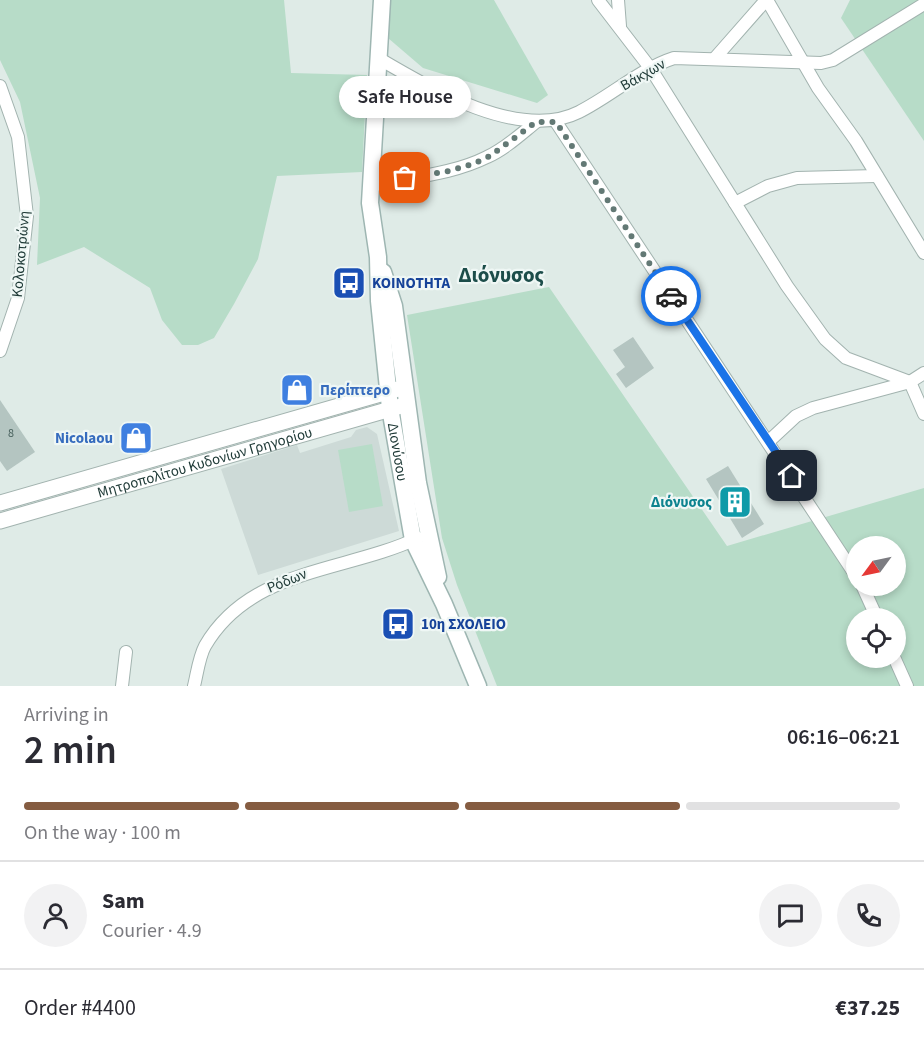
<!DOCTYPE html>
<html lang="en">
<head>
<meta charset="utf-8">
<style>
  :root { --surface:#fff; --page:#f2f2f3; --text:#2b2b33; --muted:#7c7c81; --line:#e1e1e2; --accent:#855c41 }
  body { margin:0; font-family:"Source Sans 3",sans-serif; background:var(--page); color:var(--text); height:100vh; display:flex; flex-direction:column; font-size:22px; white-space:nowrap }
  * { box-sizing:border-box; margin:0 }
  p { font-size:20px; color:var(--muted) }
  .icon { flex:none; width:33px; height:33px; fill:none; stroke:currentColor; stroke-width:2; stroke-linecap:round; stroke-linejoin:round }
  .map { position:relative; height:686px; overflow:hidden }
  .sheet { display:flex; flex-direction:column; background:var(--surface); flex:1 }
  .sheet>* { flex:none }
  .needle { width:39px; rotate:237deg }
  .tools { position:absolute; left:846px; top:536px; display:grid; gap:12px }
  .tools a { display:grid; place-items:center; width:60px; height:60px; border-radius:50%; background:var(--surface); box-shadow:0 3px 9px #0003; font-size:30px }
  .pin { position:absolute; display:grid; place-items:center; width:51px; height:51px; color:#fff; margin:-26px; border-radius:12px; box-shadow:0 3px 9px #0006 }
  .courier { position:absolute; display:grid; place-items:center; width:60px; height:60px; margin:-30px; border:4px solid #1a73e8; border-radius:50%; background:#fff; color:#222; box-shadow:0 2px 8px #0007 }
  .bubble { position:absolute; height:42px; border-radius:21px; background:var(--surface); box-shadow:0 3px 9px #0003; font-size:20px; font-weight:600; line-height:42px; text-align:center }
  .summary em { font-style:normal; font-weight:600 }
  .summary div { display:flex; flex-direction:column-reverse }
  .summary { display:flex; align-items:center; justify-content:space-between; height:102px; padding:0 24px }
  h1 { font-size:39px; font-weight:600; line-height:45px }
  .bar { display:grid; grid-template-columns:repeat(4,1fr); gap:9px 6px; align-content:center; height:72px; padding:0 24px }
  .bar i { height:8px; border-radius:4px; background:var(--line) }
  .bar .active { background:var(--accent) }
  .bar p { grid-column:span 4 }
  .line { display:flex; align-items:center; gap:15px; padding:0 24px; border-top:2px solid var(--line) }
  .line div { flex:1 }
  .round { display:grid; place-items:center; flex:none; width:63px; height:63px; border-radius:32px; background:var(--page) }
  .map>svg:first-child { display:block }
  .built { fill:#cddad7 }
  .green { fill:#b7dcc8; fill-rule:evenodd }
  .building { fill:#b4c5c1 }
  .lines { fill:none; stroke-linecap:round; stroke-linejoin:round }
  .minor-casing { stroke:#a2b3af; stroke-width:14 }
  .tertiary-casing { stroke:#a2b3af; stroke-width:17 }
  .secondary-casing { stroke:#9eb6b2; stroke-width:19 }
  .minor { stroke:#fff; stroke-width:12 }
  .tertiary { stroke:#fff; stroke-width:15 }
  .secondary { stroke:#fff; stroke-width:16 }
  .done { stroke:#637975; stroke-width:6; stroke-dasharray:0 10.8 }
  .route { stroke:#1a73e8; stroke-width:8 }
  .labels { text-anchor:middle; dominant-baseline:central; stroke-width:4.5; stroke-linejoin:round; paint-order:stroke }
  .number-label { font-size:12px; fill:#455e5a }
  .street-label { font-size:15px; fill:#203b38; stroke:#eff7f5 }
  .transit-label { font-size:15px; font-weight:bold; fill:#164399; stroke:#eff7f5; text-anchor:start }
  .shop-label { font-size:15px; font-weight:bold; fill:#366cbe; stroke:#eff7f5; text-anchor:start }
  .culture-label { font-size:15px; font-weight:bold; fill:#0d838f; stroke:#eff7f5; text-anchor:end }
  .district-label { font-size:21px; font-weight:bold; fill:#1c4d4a; stroke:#eff7f5 }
</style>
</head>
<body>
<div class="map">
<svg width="924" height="686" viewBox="0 0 924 686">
  <rect width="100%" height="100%" fill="#dfebe7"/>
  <!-- built -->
  <polygon class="built" points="367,427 377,434 399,531 258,575 221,469 297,445 300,453 351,437 356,430"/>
  <!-- green -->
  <g class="green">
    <polygon points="0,0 284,0 291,73 367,75 362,172 277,176 258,259 234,304 214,338 198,345 182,345 162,320 150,288 84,247 37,265 40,198 20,102 0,60"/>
    <polygon points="391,0 494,0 548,95 537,103 423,68 388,38"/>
    <polygon points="850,0 924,0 924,141 841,18"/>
    <path d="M549 287 727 546 924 488V686H497L457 585 442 538 407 315ZM856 546H896V585H856ZM856 618H896V657H856Z"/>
    <polygon points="372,444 383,506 349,512 338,450"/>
  </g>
  <!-- building -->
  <g class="building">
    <polygon points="633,337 654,368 626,388 616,374 625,367 613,350"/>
    <polygon points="0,400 35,452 7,471 0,461"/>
    <polygon points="728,466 764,524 742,538 706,479"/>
  </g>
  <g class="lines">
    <!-- minor casing -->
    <g class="minor-casing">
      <g id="minor">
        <polyline points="598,0 651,69 787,286 825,339 846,358 910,382 924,414"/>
        <polyline points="618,0 620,26"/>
        <polyline points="767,0 818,88 856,141 924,253"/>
        <path d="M378 58C429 88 520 142 579 112 611 96 640 69 674 58L821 63 833 60 924 4"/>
        <polyline points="715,58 766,0"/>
        <polyline points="0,86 18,137 27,216 18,298 0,351"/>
        <polyline points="556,122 856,576"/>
        <path d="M370 186C409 177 451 175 487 157 505 149 521 134 536 122"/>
        <polyline points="735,203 768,186 797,178 877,176"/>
        <polyline points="768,442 796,416 813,408 910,382 924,373"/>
        <polyline points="862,585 877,618"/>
        <polyline points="894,657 907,686"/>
        <polyline points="122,686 126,652"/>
        <path d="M194 686C197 674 199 657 205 646 250 568 346 572 418 538"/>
      </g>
    </g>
    <!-- tertiary casing -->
    <g class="tertiary-casing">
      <g id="tertiary">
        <polyline points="0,503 398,389"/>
        <path id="s1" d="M0 521 401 406"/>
      </g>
    </g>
    <!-- secondary casing -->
    <g class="secondary-casing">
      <g id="secondary">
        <path id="s2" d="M382 0 370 203 378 257 379 301 390 408 413 540 444 604 478 686"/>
        <polyline points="383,272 394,306 418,483 438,577"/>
      </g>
    </g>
    <!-- minor -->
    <use href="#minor" class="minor"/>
    <!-- tertiary -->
    <use href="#tertiary" class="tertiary"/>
    <!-- secondary -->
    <use href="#secondary" class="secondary"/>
  </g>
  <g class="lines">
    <!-- done -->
    <polyline class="done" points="405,178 449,171 473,164 490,156 536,122 556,122 671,296"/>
    <!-- route -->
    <polyline class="route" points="671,296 792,476"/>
  </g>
  <!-- icons -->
  <defs>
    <g id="bus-square" transform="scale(1.725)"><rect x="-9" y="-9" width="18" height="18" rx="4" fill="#1a4fb4" stroke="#eff7f5"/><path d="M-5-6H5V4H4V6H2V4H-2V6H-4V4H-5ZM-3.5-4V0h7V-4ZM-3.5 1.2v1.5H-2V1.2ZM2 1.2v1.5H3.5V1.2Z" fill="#fff"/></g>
    <g id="shop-square" transform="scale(1.725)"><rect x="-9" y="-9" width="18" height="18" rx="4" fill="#3f7fe0" stroke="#eff7f5"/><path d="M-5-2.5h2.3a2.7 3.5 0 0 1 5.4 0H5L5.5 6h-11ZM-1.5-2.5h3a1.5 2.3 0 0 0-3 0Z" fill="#fff"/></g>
    <g id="building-square" transform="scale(1.725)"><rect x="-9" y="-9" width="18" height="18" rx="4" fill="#0f9aa8" stroke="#eff7f5"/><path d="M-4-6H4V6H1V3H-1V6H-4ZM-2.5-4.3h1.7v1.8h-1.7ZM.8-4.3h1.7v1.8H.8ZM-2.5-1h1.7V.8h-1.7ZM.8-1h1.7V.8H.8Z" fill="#fff"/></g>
  </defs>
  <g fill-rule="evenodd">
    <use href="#bus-square" x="349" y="283"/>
    <use href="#shop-square" x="297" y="390"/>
    <use href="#shop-square" x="136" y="438"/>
    <use href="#building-square" x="735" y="502"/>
    <use href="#bus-square" x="398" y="624"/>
  </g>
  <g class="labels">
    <!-- number labels -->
    <g class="number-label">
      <text x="11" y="433">8</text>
    </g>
    <!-- street labels -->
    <g class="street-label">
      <text transform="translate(643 75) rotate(-30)">Βάκχων</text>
      <text transform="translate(21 254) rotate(-85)">Κολοκοτρώνη</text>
      <text stroke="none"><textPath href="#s2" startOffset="454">Διονύσου</textPath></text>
      <text stroke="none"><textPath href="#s1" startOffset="213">Μητροπολίτου Κυδονίων Γρηγορίου</textPath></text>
      <text transform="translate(287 581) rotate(-22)">Ρόδων</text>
    </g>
    <!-- transit labels -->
    <g class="transit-label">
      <text x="372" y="283">ΚΟΙΝΟΤΗΤΑ</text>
      <text x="421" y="624">10η ΣΧΟΛΕΙΟ</text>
    </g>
    <!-- shop labels -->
    <g class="shop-label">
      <text x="320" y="390">Περίπτερο</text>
      <text x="113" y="438" text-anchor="end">Nicolaou</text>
    </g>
    <!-- culture labels -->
    <g class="culture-label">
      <text x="712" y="502">Διόνυσος</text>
    </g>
    <!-- district labels -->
    <g class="district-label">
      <text x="501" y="275">Διόνυσος</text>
    </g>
  </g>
</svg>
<div class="tools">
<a><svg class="needle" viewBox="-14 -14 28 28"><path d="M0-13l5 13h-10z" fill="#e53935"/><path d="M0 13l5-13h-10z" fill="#7c7c81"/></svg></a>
<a><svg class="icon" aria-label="locate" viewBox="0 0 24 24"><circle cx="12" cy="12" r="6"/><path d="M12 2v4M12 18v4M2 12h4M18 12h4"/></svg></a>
</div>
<div class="pin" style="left:405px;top:178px;background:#ea580c"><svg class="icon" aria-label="bag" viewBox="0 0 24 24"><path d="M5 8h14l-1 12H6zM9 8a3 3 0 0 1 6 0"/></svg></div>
<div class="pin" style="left:792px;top:476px;background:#1f2937"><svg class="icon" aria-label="home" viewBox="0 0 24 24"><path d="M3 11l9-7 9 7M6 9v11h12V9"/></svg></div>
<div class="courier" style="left:671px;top:296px"><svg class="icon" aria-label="car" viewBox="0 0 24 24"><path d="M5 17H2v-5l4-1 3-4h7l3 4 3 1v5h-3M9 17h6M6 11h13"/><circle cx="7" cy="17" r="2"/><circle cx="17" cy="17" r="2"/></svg></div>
<div class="bubble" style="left:339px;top:76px;width:132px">Safe House</div>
</div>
<section class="sheet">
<div class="summary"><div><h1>2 min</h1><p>Arriving in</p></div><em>06:16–06:21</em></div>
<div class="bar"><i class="active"></i><i class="active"></i><i class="active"></i><i></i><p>On the way · 100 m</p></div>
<div class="line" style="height:108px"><a class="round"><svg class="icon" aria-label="person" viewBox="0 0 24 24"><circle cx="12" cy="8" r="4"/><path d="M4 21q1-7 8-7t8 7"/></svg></a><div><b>Sam</b><p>Courier · 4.9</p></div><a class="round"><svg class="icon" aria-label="chat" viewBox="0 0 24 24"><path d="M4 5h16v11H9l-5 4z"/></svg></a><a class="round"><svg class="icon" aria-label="phone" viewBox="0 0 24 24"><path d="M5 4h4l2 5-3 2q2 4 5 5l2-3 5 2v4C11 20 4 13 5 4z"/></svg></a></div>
<div class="line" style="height:78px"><div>Order #4400</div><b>€37.25</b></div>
</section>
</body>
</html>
